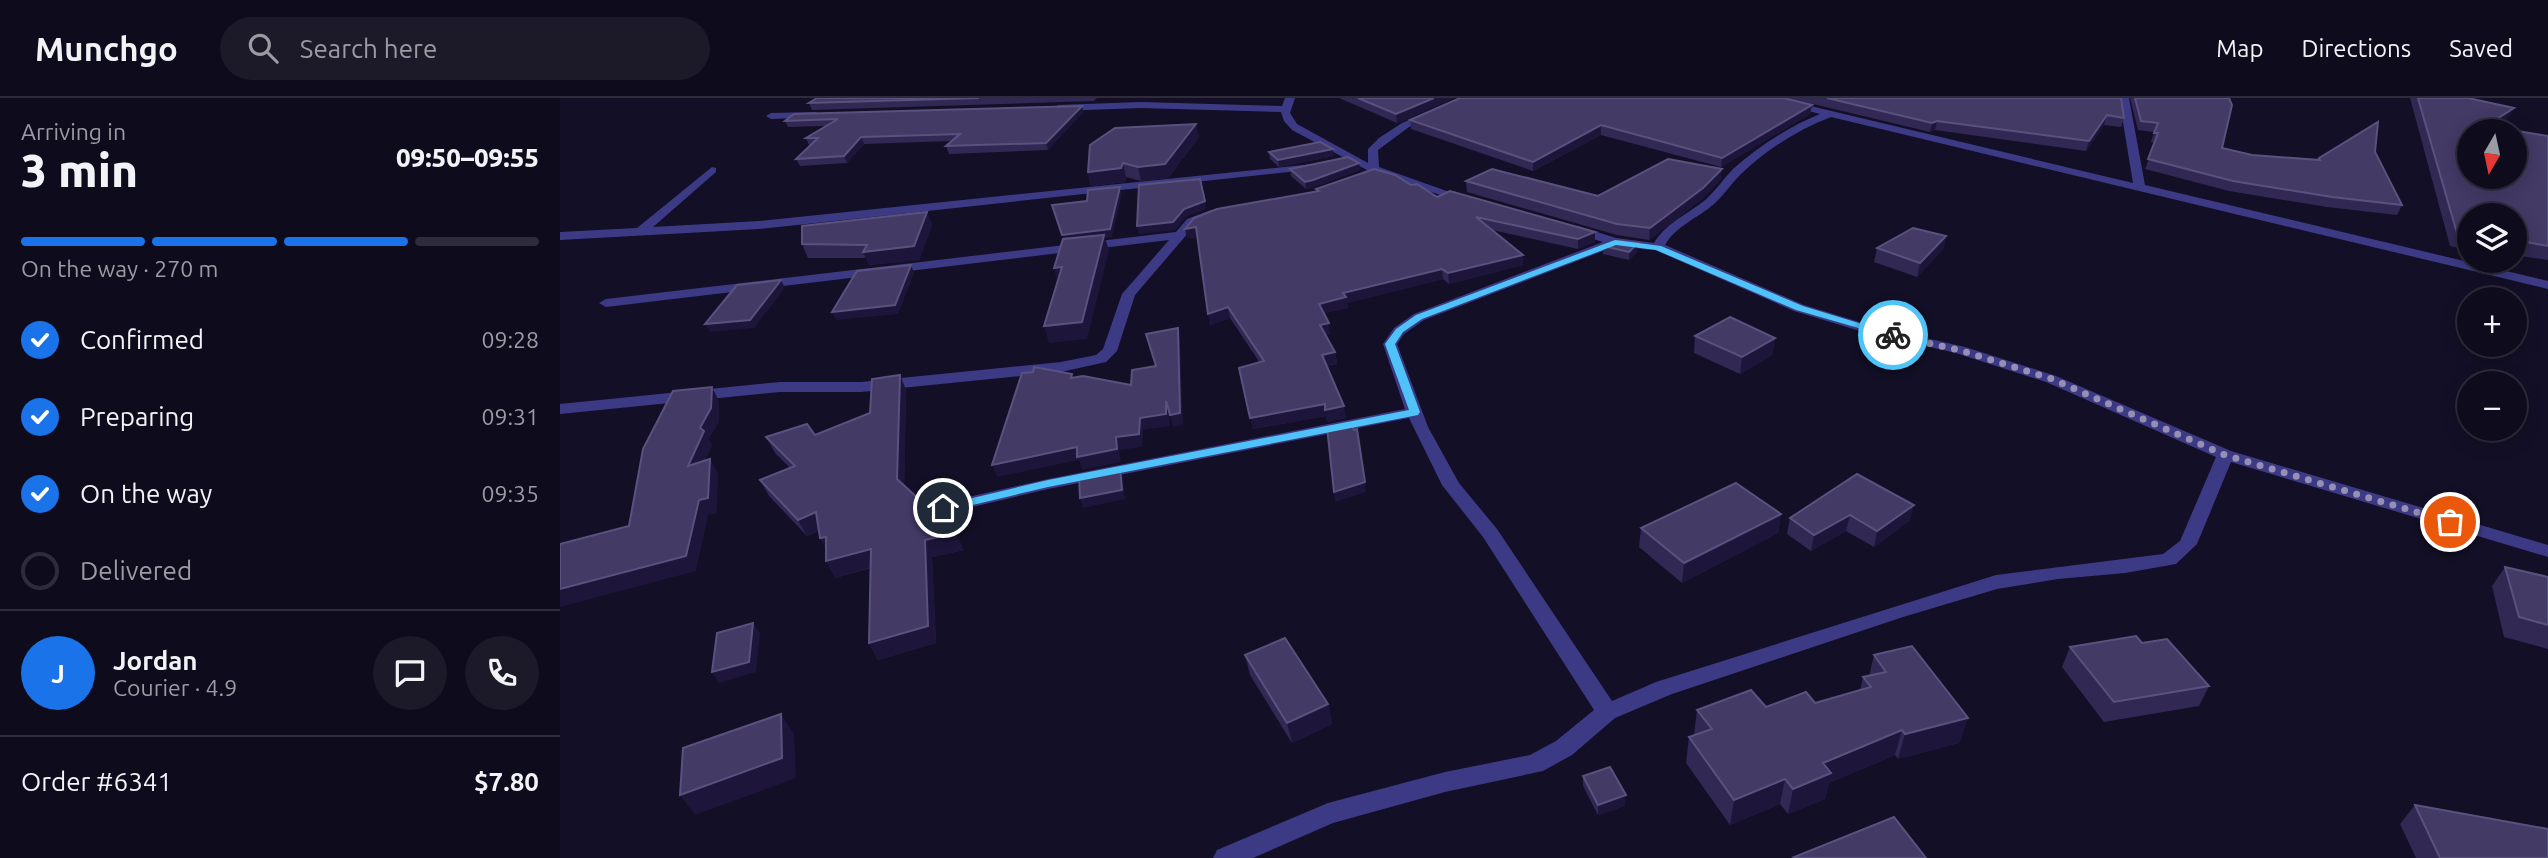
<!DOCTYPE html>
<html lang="en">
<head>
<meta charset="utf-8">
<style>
  :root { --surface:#0e0b1c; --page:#1c1929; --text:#f1f3f6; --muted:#9b9ba3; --line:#2e2b3b; --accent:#1a73e8 }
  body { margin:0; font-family:Ubuntu,sans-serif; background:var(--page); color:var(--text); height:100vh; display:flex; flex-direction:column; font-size:26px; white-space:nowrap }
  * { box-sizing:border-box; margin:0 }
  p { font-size:23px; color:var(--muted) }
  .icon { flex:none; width:38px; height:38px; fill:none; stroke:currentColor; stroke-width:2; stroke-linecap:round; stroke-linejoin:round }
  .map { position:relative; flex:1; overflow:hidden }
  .sheet { display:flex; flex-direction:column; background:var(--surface); width:560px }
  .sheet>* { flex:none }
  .needle { width:46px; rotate:189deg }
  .tools { position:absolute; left:1897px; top:21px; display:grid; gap:14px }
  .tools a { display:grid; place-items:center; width:70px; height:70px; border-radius:50%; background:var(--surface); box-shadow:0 4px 18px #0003,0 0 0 2px var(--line); font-size:35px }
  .pin { position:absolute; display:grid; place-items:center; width:60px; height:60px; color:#fff; margin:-30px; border:4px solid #fff; border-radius:50%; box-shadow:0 2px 7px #0007 }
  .courier { position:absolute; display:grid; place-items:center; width:70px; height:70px; margin:-35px; border:5px solid #4fc3f7; border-radius:50%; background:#fff; color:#222; box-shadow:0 2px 9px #0007 }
  .summary em { font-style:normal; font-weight:800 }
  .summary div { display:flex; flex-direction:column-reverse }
  .summary { display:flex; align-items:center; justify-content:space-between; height:119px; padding:0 21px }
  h1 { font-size:46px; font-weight:800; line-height:52px }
  .bar { display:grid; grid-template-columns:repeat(4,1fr); gap:10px 7px; align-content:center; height:84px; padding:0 21px }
  .bar i { height:9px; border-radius:5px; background:var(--line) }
  .bar .on { background:var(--accent) }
  .bar p { grid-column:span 4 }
  .line { display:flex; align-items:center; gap:18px; padding:0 21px; border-top:2px solid var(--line) }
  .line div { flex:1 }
  .round { display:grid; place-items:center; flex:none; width:74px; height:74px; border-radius:37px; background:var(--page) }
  ol { padding:0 21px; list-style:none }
  li { display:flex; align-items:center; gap:21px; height:77px }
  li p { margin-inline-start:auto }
  li .icon { padding:7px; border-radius:50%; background:var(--accent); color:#fff; stroke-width:4 }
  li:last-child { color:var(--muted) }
  li i { width:38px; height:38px; border:4px solid var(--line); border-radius:50% }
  header { display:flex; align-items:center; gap:42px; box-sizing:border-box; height:98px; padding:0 35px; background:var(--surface); border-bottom:2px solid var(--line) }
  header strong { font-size:33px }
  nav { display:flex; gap:38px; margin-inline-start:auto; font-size:24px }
  .search { width:490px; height:63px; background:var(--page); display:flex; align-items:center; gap:18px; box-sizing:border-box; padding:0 24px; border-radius:38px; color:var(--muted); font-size:26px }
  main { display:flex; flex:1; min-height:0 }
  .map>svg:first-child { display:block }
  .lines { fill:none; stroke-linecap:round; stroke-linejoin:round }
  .minor { fill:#3d3a85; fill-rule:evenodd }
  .wall { fill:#312854 }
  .shaded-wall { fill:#1d163a }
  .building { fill:#433a66; stroke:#5a527e; stroke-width:2; fill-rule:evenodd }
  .route { fill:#4fc3f7 }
  .done { stroke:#948fb3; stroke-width:7; stroke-dasharray:0 12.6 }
</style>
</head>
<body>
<header>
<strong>Munchgo</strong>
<div class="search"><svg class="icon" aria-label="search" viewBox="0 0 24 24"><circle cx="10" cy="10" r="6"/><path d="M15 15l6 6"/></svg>Search here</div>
<nav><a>Map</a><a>Directions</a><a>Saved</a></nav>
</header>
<main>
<section class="sheet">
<div class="summary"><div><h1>3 min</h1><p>Arriving in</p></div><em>09:50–09:55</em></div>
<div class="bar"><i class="on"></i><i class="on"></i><i class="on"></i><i></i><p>On the way · 270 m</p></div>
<ol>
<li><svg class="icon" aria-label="check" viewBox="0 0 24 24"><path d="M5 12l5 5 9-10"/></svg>Confirmed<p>09:28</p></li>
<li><svg class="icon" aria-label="check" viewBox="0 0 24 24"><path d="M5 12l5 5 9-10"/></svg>Preparing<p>09:31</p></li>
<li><svg class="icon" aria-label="check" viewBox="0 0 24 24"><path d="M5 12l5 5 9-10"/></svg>On the way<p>09:35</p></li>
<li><i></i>Delivered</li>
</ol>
<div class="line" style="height:126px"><b class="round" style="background:var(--accent);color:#fff">J</b><div><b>Jordan</b><p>Courier · 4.9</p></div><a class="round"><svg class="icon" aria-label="chat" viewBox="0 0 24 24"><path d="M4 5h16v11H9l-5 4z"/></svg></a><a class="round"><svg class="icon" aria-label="phone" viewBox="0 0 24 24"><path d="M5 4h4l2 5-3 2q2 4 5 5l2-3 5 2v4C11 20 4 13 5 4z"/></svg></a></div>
<div class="line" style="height:91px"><div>Order #6341</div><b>$7.80</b></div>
</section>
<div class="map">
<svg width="1988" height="760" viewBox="0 0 1988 760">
  <rect width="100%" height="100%" fill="#130f26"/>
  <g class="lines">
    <!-- minor -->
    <g class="minor">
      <polygon points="725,0 735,0 730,15 737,26 808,65 808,51 819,40 842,25 901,0 914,0 849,29 818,52 819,69 912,102 902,104 816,76 802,79 802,75 807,72 732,32 724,23 721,14 581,10 498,13 493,10 498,7 581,4 722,8"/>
      <path d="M1200 0H1217L1573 85 1559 0H1569L1585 87 1988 183V191L1271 19C1237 32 1206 52 1180 77 1171 86 1164 97 1154 106 1138 120 1116 128 1105 147L1244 207 1309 227 1405 249 1496 278 1671 353 1988 447V459L1671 364 1637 446 1616 466 1565 475 1498 481 1437 491 1343 519 1112 596 1055 620 1012 657 983 673 885 694 773 725 693 760H653L657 752 768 705 885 674 970 657 996 643 1034 612 923 439 882 387 849 320 488 391 383 416 377 414 374 410 377 406 488 381 845 311 823 246 834 230 854 216 1043 144 1010 134V128H1018L1056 140 1094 145C1106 125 1126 117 1144 103 1155 94 1163 81 1173 71 1199 48 1228 29 1260 16ZM1056 148 1095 152 1234 213 1300 233 1396 255 1486 284 1656 359 1620 443 1603 456 1436 477 1096 584 1052 603 937 431 899 385 868 329 837 246 844 236 864 222Z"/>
      <polygon points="256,14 261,17 259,19 211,21 206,18 211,15"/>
      <polygon points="753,66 757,67 757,71 199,131 0,142 0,134 77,130 152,69 156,70 156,74 93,129 199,123"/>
      <polygon points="651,112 657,116 655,119 635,127 575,197 557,253 546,264 501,274 301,294 220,294 0,316 0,306 220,284 301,284 501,264 536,257 543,251 562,196 609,142 46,209 39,205 46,201 616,134 627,121"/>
    </g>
  </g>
  <!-- wall -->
  <g class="wall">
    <polygon points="257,0 537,0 534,3 252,12 249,5"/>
    <polygon points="779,0 894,0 837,25"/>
    <polygon points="1228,0 1561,0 1564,20 1561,29 1544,27 1526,53 1375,32 1370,34"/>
    <polygon points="1570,0 1669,0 1662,50 1692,57 1758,62 1759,60 1815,54 1842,107 1837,117 1767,109 1669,93 1585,71 1595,45 1591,44 1594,34 1578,32"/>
    <polygon points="1850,0 1908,0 1948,20 1934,30 1988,38 1988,162 1960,158 1957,162 1955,162 1955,117 1909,117 1909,152 1890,148"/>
    <polygon points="1252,7 1250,16 1161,69 1041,37 973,73 851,31 850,22"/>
    <polygon points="523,14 488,52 389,56 386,48 392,43 304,46 287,65 240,68 236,61 251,47 249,47 246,40 266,28 228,29 225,23"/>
    <polygon points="639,39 608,80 581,83 566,79 565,84 531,88 528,74"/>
    <polygon points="709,54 774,58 719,69 710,61"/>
    <polygon points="730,71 800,72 754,89 746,91 731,78"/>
    <polygon points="1161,81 1142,101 1089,142 1057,137 907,94 906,83 1038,98"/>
    <polygon points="851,87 877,99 1035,144 1018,151 932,132 963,167 889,186 883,181 787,205 788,210 764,215 770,236 766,237 775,254 777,266 766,268 786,320 767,324 766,318 693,331 679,270 700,265 670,220 650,227 638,139 627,140 757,94 756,91"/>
    <polygon points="367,114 372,127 359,162 309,167 306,160 248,160 242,146"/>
    <polygon points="1386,138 1383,151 1357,179 1314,164 1317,150"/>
    <polygon points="1078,145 1078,153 1069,162 1043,156 1043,148"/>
    <polygon points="1135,238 1215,240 1212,257 1180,276 1134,255"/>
    <polygon points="340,277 346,292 344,388 404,452 372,459 376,545 318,562 309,545 311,470 275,480 266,450 260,440 259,433 247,438 209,398 200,382 230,370 215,355 206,339 255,337 310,315"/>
    <polygon points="1297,376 1350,422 1314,449 1286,433 1251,453 1227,436 1230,420"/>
    <polygon points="1221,416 1218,435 1122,485 1079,449 1081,430"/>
    <polygon points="1945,469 1988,479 1988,551 1944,539 1932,488"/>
    <polygon points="1582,545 1649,588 1639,608 1544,624 1502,569 1510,549"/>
    <polygon points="685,557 768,606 772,626 732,645 690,577"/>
    <polygon points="1314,557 1408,620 1399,645 1338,661 1335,657 1269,685 1265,701 1228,716 1220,706 1170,727 1126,665 1129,639 1134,637 1137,612 1206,609 1255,605 1300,592 1303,579 1309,578"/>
    <polygon points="1023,678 1065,708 1038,717 1023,688"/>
    <polygon points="1855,707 1988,760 1856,760 1840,726"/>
  </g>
  <!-- shaded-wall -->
  <g class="shaded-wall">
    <polygon points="874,0 894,0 837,25 836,16"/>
    <polygon points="1252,7 1250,16 1161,69 1162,60"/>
    <polygon points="522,8 523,14 488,52 486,45"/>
    <polygon points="1954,10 1948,20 1929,33 1926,28"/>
    <polygon points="1547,17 1544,27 1526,53 1529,43"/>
    <polygon points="1377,23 1375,32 1370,34 1372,25"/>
    <polygon points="636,26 639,39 608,80 581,83 578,69"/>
    <polygon points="1041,27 1041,37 973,73 973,64"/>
    <polygon points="301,39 304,46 287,65 284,58"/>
    <polygon points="773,51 774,58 719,69 718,62"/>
    <polygon points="563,65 566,79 565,84 531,88 528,74"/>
    <polygon points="799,65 800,72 754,89 746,91 745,84"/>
    <polygon points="1162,71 1161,81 1142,101 1089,142 1090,130"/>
    <polygon points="560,89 562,96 552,139 545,140 549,152 527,241 489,245 484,228 522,224 502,137"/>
    <polygon points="645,103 646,111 626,119 615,132 579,136 577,128"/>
    <polygon points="367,114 372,127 359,162 309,167 303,154"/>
    <polygon points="636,129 638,139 627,140 625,131"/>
    <polygon points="1035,134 1035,144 1018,151 1018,141"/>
    <polygon points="1386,138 1383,151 1357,179 1360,165"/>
    <polygon points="1078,145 1078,153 1069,162 1069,154"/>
    <polygon points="963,157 963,167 889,186 888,175"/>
    <polygon points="351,167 354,175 338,216 276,222 272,214"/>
    <polygon points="502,169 498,186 494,170"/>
    <polygon points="882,171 883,181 787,205 788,210 761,216 759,206 783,195"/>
    <polygon points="221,182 225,190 194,230 150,234 145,226"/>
    <polygon points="668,209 670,220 650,227 648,216"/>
    <polygon points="769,225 770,236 761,238 760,227"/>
    <polygon points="618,230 620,242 623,327 613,329 610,317"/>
    <polygon points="1215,240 1212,257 1180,276 1182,259"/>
    <polygon points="775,254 777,266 763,268 762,257"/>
    <polygon points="340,277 346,292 344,397 337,381"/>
    <polygon points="152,289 159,303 159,324 149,341 152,347 137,382 128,368"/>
    <polygon points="606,303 609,315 610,328 583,332 582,349 559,352 561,364 522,372 519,362 437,379 432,367 556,339 580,320"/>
    <polygon points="765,306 784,308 786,320 767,324 766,318 693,331 690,320"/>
    <polygon points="150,361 158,375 157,415 148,417 136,473 0,509 0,491 139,402"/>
    <polygon points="560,369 563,379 565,401 523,410 520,400"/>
    <polygon points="805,384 806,394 775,404 774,394"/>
    <polygon points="1354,407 1350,422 1314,449 1317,433"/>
    <polygon points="256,414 265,430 247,438 238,422"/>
    <polygon points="1221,416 1218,435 1122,485 1124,465"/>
    <polygon points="1290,417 1286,433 1251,453 1254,437"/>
    <polygon points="396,435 404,452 372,459 376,545 318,562 309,545 365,442"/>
    <polygon points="266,439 269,457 260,440"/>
    <polygon points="311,451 319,467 275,480 266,463"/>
    <polygon points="193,525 200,535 196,574 159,585 152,574"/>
    <polygon points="768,606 772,626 732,645 727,625"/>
    <polygon points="221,616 234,636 236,680 135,717 120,697"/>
    <polygon points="1408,620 1399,645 1338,661 1345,636"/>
    <polygon points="1342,632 1335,657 1269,685 1265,701 1228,716 1233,691 1263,665"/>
    <polygon points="1225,681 1220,706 1170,727 1174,702"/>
    <polygon points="1066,697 1065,708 1038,717 1038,707"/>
  </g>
  <!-- building -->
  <g class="building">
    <polygon points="257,0 419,0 249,5"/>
    <polygon points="798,0 874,0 836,16"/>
    <polygon points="900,0 1224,0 1252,7 1162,60 1041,27 973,64 850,22"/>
    <polygon points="1267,0 1561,0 1564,20 1547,17 1529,43 1377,23 1372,25"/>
    <polygon points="1575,0 1669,0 1672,7 1662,50 1692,57 1760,62 1759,60 1818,24 1815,54 1842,107 1772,99 1673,83 1588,61 1598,35 1594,35 1598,25 1581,23"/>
    <path d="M1858 0H1908L1954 10 1926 28 1988 38V148L1966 144 1965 149 1955 147V117H1909V137L1897 135ZM1909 33H1955V79H1909Z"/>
    <polygon points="522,8 486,45 386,48 400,36 301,39 284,58 236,61 258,40 246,40 278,21 225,23 234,16"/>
    <polygon points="636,26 605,66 578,69 563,65 561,70 528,74 530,47 555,30"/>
    <polygon points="760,44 773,51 718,62 709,54"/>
    <polygon points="788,59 799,65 753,82 745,84 730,71"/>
    <polygon points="1108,61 1162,71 1143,90 1090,130 1057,126 906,83 932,71 1038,98"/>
    <polygon points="814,71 835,77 851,87 857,86 877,99 890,93 1035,134 1018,141 916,119 963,157 888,175 882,171 783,195 786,199 759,206 769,225 760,227 775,254 762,257 784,308 765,312 765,306 690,320 679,270 704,263 668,209 648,216 636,129 625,131 634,120 657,111 759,93 756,91"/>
    <polygon points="640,81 645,103 624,111 613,124 577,128 579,87"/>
    <polygon points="560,89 550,131 502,137 492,107 527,103 528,92"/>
    <polygon points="367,114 354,148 303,154 307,147 242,146 242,128"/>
    <polygon points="1353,130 1386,138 1360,165 1317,150"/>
    <polygon points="544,137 522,224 484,228 502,169 494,170 503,141"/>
    <polygon points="1057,143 1078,145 1069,154 1043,148"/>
    <polygon points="351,167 335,207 272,214 297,173"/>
    <polygon points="221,182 190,222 145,226 177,187"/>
    <polygon points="1170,219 1215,240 1182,259 1135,238"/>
    <polygon points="618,230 620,315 610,317 606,303 606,316 580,320 579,336 556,339 557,351 517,359 517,349 432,367 462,275 473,274 474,269 512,276 511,280 523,278 571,287 572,272 596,268 586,236"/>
    <polygon points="340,277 337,381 396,435 365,442 368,528 309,545 311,451 266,463 266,439 260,440 256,414 238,422 200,382 235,368 206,339 247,326 255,337 310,315 312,281"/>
    <polygon points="152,289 151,310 140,330 144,333 128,368 150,361 148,400 139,402 126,458 0,491 0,446 69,428 83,351 113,293"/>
    <polygon points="791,325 794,332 797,331 805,384 774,394 767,329"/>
    <polygon points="560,369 562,392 520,400 519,377"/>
    <polygon points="1297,376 1354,407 1317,433 1290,417 1254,437 1230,420"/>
    <polygon points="1176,385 1221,416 1124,465 1081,430"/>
    <polygon points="1945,469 1988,479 1988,527 1959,519"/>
    <polygon points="193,525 189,564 152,574 157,535"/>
    <polygon points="1576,538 1582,545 1607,541 1649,588 1554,604 1510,549"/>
    <polygon points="725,540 768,606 727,625 685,557"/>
    <polygon points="1352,548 1408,620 1345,636 1342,632 1263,665 1271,675 1233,691 1225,681 1174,702 1129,639 1152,631 1137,612 1191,592 1206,609 1246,594 1255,605 1311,589 1303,579 1326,574 1314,557"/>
    <polygon points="221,616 222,660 120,697 123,650"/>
    <polygon points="1050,669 1066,697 1038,707 1023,678"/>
    <polygon points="1855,707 1988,731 1988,760 1880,760"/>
    <polygon points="1334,719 1366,760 1232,760"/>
  </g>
  <!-- route -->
  <polygon class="route" points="1055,142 1101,148 1243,208 1338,237 1333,240 1236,212 1096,152 1056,147 862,221 843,234 835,246 860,314 858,317 488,389 383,414 378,410 383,407 488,382 849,312 825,246 836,231 856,217"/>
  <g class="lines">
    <!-- done -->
    <polyline class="done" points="1333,237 1399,252 1492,281 1665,357 1890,424"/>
  </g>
</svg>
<div class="tools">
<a><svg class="needle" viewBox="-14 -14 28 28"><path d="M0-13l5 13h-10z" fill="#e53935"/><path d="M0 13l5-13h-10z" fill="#9b9ba3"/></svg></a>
<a><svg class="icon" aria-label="layers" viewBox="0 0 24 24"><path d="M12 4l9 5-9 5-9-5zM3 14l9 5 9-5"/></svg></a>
<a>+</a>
<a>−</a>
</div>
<div class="pin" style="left:1890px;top:424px;background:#ea580c"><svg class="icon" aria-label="bag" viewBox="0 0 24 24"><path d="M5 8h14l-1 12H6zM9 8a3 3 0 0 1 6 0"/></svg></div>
<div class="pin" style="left:383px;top:410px;background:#1f2937"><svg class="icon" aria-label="home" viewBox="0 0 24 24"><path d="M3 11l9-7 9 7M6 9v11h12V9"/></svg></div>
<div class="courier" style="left:1333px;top:237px"><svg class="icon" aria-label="bike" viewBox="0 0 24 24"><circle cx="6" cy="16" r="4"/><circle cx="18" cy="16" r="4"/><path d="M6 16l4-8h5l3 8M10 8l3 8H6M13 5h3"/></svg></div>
</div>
</main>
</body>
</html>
